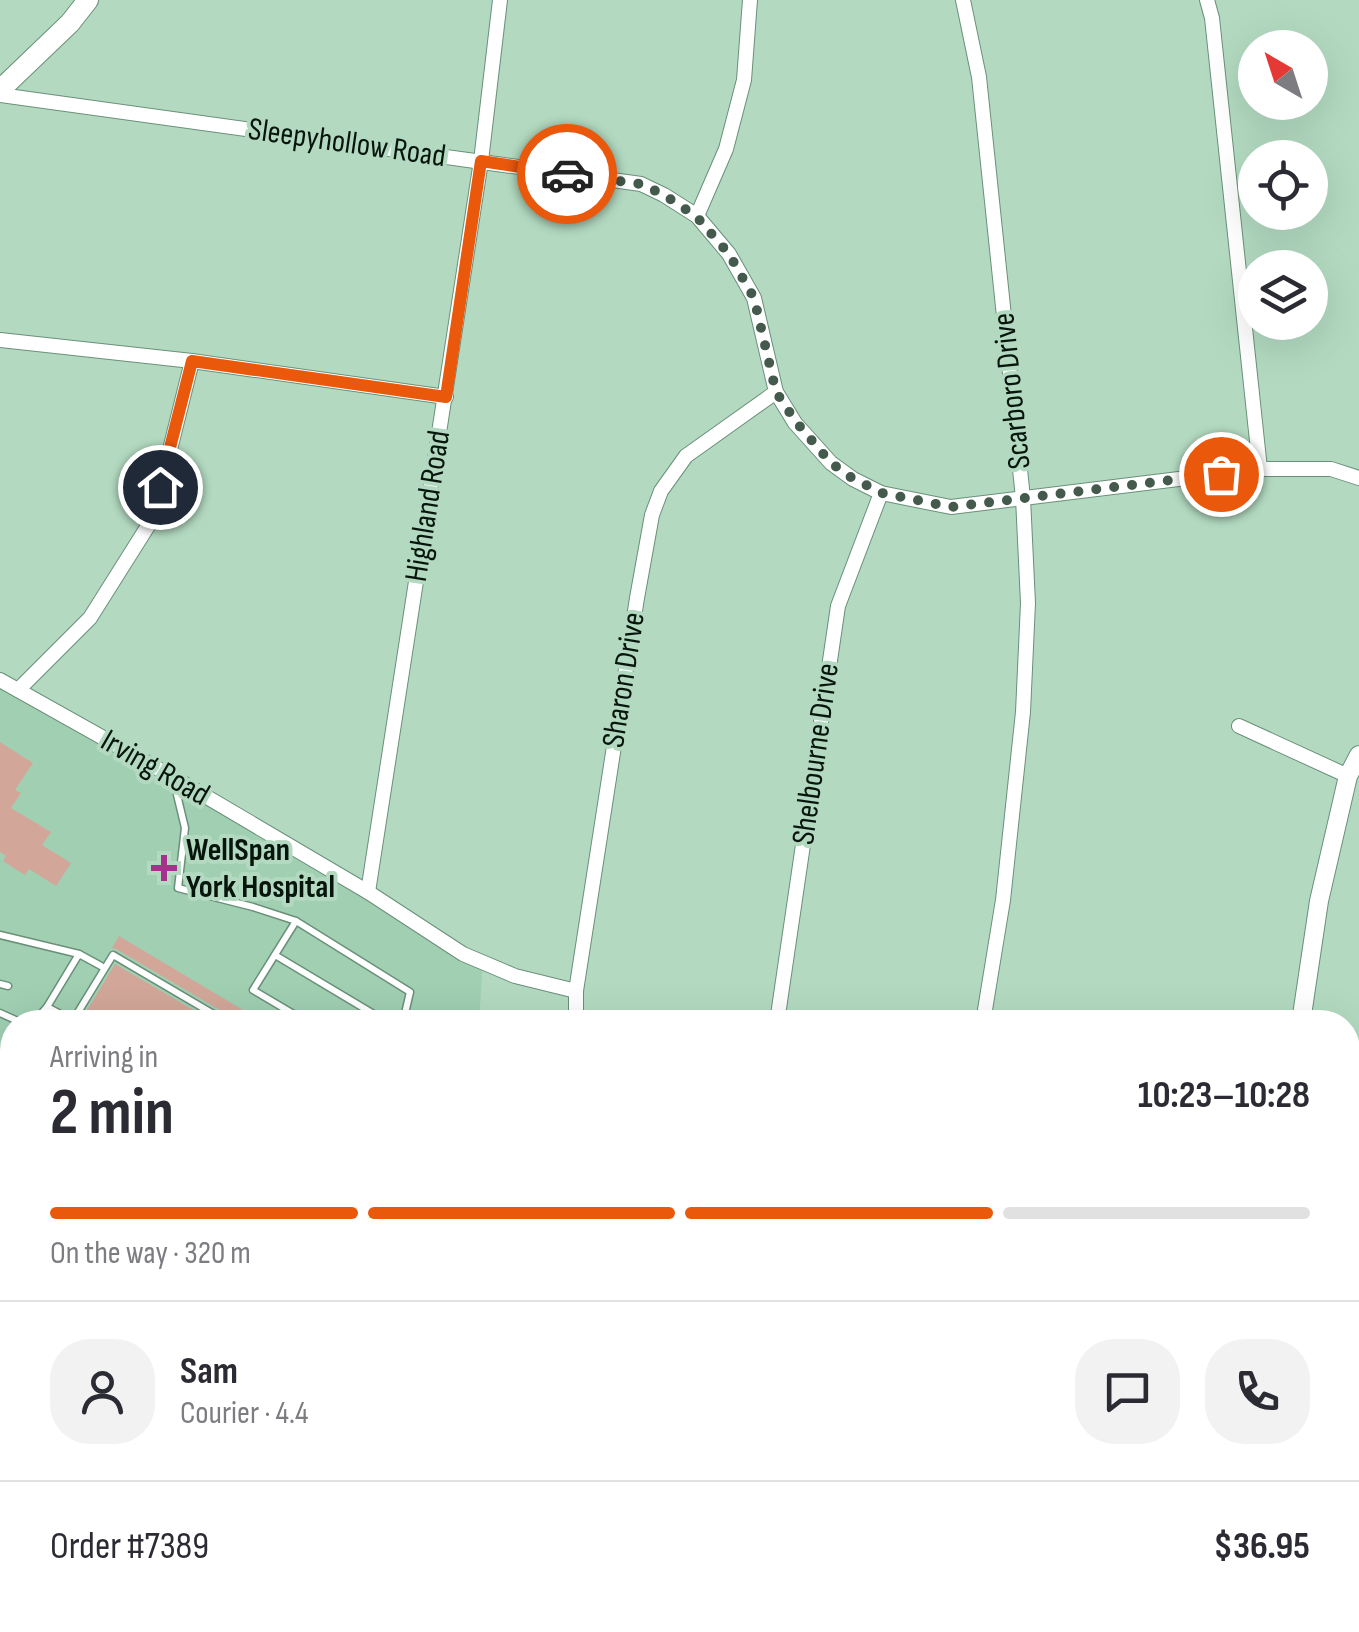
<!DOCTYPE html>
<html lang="en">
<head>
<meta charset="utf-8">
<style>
  :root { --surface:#fff; --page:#f2f2f3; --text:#2b2b33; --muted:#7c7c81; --line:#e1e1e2; --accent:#ea580c }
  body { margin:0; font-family:"Sofia Sans Condensed",sans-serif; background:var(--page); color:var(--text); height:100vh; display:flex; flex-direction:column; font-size:38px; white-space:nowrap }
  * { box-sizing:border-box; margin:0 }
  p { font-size:32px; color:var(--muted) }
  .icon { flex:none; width:55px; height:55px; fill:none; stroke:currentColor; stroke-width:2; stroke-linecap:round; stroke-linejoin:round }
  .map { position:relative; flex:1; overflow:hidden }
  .details { position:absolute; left:0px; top:1010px; width:1360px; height:622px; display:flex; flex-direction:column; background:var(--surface); border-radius:40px 40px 0 0; box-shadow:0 10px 40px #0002 }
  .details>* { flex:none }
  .needle { width:65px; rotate:321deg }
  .fabs { position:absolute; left:1238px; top:30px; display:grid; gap:20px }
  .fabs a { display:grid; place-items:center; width:90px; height:90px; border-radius:50%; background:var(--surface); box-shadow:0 10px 40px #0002; font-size:50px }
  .pin { position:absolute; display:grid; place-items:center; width:85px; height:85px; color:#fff; margin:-42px; border:5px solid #fff; border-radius:50%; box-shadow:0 2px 10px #0007 }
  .courier { position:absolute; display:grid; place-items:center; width:100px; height:100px; margin:-50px; border:8px solid #ea580c; border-radius:50%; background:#fff; color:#222; box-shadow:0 2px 12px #0007 }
  .overview em { font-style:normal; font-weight:700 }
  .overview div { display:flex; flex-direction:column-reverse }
  .overview { display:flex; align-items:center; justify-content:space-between; height:170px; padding:0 50px }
  h1 { font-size:65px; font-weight:700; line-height:75px }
  .bar { display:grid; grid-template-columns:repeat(4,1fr); gap:15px 10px; align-content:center; height:120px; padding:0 50px }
  .bar i { height:12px; border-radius:8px; background:var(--line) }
  .bar .active { background:var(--accent) }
  .bar p { grid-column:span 4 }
  .line { display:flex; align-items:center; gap:25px; padding:0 50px; border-top:2px solid var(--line) }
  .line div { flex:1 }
  .round { display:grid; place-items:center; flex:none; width:105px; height:105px; border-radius:40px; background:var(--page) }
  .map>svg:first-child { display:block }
  .built { fill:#a0cfb2 }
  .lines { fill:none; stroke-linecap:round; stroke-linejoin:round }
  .stream { stroke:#407d8e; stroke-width:5 }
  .building { fill:#d2a79a }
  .service-casing { stroke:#6a9079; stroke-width:9 }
  .minor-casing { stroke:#6a9079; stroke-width:16 }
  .tertiary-casing { stroke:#6a9079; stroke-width:20 }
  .secondary-casing { stroke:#6a9079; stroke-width:22 }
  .primary-casing { stroke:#fff; stroke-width:22 }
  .motorway-casing { stroke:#fff; stroke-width:28 }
  .service { stroke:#fff; stroke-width:6 }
  .minor { stroke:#fff; stroke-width:14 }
  .tertiary { stroke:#fff; stroke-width:18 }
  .secondary { stroke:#fff; stroke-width:20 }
  .primary { stroke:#f1c2e4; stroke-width:20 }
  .motorway { stroke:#e899d2; stroke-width:25 }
  .done { stroke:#435a4c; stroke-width:10; stroke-dasharray:0 18 }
  .route { stroke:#ea580c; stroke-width:12 }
  .poi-dot { fill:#a5328d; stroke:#b3dac1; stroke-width:4 }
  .labels { text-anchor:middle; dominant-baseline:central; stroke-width:8; stroke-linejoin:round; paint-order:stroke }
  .street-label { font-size:32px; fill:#07150d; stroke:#b3dac1 }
  .poi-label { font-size:32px; font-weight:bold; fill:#07150d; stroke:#b3dac1; text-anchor:start }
</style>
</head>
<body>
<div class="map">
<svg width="1359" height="1632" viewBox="0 0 1359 1632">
  <rect width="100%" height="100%" fill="#b3dac1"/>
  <!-- built -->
  <polygon class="built" points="0,680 483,959 479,1022 12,1022 12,1195 0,1189"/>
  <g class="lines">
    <!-- stream -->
    <g class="stream">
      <polyline points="0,1427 12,1433"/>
      <polyline points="916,1620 921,1632"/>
    </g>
  </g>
  <!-- building -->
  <g class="building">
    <polygon points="0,742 33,763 15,790 21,793 11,808 51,832 42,845 71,863 56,886 29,869 25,875 3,861 6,856 0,852"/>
    <polygon points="119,936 263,1022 234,1022 230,1016 116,949 112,948"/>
    <polygon points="115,964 214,1022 80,1022"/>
    <polygon points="0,1120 12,1127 12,1176 0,1199"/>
  </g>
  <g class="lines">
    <!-- service casing -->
    <g class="service-casing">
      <g id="service">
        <polyline points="173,778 185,828 178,888 253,907 296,921 253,990 307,1022"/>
        <polyline points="296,921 410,992 403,1022"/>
        <polyline points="0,935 79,954 101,966"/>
        <polyline points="275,955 387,1022"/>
        <polyline points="0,984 8,986"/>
        <polyline points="0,1013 20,1022"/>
        <polyline points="62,1015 47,1007 79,954"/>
        <polyline points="34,1022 47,1007"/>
        <polyline points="72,1022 113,955 227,1022"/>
        <polyline points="0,1056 11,1058 12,1055"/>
        <polyline points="1285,1620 1304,1632"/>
      </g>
    </g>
    <!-- minor casing -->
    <g class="minor-casing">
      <g id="minor">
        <polyline points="963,0 979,77 1023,498 1028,603 1023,712 1003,900 983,1022"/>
        <polyline points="1207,0 1212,18 1260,469"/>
        <polyline points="0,95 641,184 664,195 697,216 729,254 754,298 776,392 795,423 831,463 853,479 881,493 951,507 1260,469 1331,469 1359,478"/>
        <polyline points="697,216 726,149 744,80 750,0"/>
        <polyline points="0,340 192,361 446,397"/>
        <polyline points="0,680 173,777 368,892 463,954 515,976 576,991"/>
        <polyline points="18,690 90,618 153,518 192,361"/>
        <polyline points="1239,726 1348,776"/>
        <polyline points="368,892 481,161 500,0"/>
        <polyline points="576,1022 576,991 637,598 652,515 661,491 686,456 776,392"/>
        <polyline points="777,1022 838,606 881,493"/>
        <polyline points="1239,1620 1256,1632"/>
        <polyline points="416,1632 426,1620"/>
      </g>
    </g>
    <!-- tertiary casing -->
    <g class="tertiary-casing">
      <g id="tertiary">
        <polyline points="1301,1022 1319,901 1348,776 1359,755"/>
        <polyline points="1214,1620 1214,1632"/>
      </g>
    </g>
    <!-- secondary casing -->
    <g class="secondary-casing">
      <polyline id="secondary" points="0,90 70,23 88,0"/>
    </g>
    <!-- primary casing -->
    <g class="primary-casing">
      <g id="primary">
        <polyline points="0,1226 12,1232"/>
        <polyline points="552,1620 566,1632"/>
      </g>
    </g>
    <!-- motorway casing -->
    <g class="motorway-casing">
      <g id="motorway">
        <polyline points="0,1337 12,1345"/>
        <polyline points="1348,1497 1359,1502"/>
        <polyline points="1348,1529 1359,1533"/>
      </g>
    </g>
    <!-- service -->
    <use href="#service" class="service"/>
    <!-- minor -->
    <use href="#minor" class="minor"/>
    <!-- tertiary -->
    <use href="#tertiary" class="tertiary"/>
    <!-- secondary -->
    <use href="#secondary" class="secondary"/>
    <!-- primary -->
    <use href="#primary" class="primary"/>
    <!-- motorway -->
    <use href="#motorway" class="motorway"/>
  </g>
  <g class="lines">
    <!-- done -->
    <polyline class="done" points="567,174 641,184 664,195 696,216 729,254 754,298 776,392 796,422 831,463 852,478 882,493 951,507 1221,474"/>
    <!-- route -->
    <polyline class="route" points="160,487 192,361 446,397 481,161 567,174"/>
  </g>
  <!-- markers -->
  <path class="poi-dot" d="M159 853h10v10h10v10h-10v10h-10v-10h-10v-10h10z"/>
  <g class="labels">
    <!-- street labels -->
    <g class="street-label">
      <text transform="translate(347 143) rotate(8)">Sleepyhollow Road</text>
      <text transform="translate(1012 391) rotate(-96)">Scarboro Drive</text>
      <text transform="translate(428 506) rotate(-81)">Highland Road</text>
      <text transform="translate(624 680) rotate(-81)">Sharon Drive</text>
      <text transform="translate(816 754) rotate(-82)">Shelbourne Drive</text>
      <text transform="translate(155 768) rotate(30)">Irving Road</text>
    </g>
    <!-- poi labels -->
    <g class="poi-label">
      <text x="186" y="850">WellSpan<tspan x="186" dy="37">York Hospital</tspan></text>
    </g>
  </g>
</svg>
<div class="fabs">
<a><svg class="needle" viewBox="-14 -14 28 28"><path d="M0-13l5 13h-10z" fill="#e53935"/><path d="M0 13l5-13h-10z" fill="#7c7c81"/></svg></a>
<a><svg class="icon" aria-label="locate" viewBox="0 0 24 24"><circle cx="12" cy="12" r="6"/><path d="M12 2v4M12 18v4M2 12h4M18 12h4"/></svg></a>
<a><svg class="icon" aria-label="layers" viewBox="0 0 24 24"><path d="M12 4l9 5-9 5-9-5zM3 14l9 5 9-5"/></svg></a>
</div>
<div class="pin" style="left:1221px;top:474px;background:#ea580c"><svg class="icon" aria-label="bag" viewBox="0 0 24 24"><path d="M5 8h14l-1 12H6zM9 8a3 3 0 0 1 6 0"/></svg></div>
<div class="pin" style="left:160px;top:487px;background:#1f2937"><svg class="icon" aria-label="home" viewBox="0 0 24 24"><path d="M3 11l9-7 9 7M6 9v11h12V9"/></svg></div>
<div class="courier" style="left:567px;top:174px"><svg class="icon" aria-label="car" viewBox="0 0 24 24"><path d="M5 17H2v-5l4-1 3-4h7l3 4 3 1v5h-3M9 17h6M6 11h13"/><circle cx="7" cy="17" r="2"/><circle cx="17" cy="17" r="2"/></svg></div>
<section class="details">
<div class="overview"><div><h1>2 min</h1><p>Arriving in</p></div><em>10:23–10:28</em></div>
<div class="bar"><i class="active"></i><i class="active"></i><i class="active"></i><i></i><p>On the way · 320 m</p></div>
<div class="line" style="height:180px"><a class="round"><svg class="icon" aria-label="person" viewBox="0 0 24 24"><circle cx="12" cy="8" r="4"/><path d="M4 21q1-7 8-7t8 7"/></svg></a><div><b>Sam</b><p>Courier · 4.4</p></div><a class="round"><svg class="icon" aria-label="chat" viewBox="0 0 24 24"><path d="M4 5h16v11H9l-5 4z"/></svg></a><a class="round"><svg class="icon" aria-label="phone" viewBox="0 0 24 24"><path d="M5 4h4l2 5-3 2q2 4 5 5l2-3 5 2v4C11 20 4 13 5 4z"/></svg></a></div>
<div class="line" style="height:130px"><div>Order #7389</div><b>$36.95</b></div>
</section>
</div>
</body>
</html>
